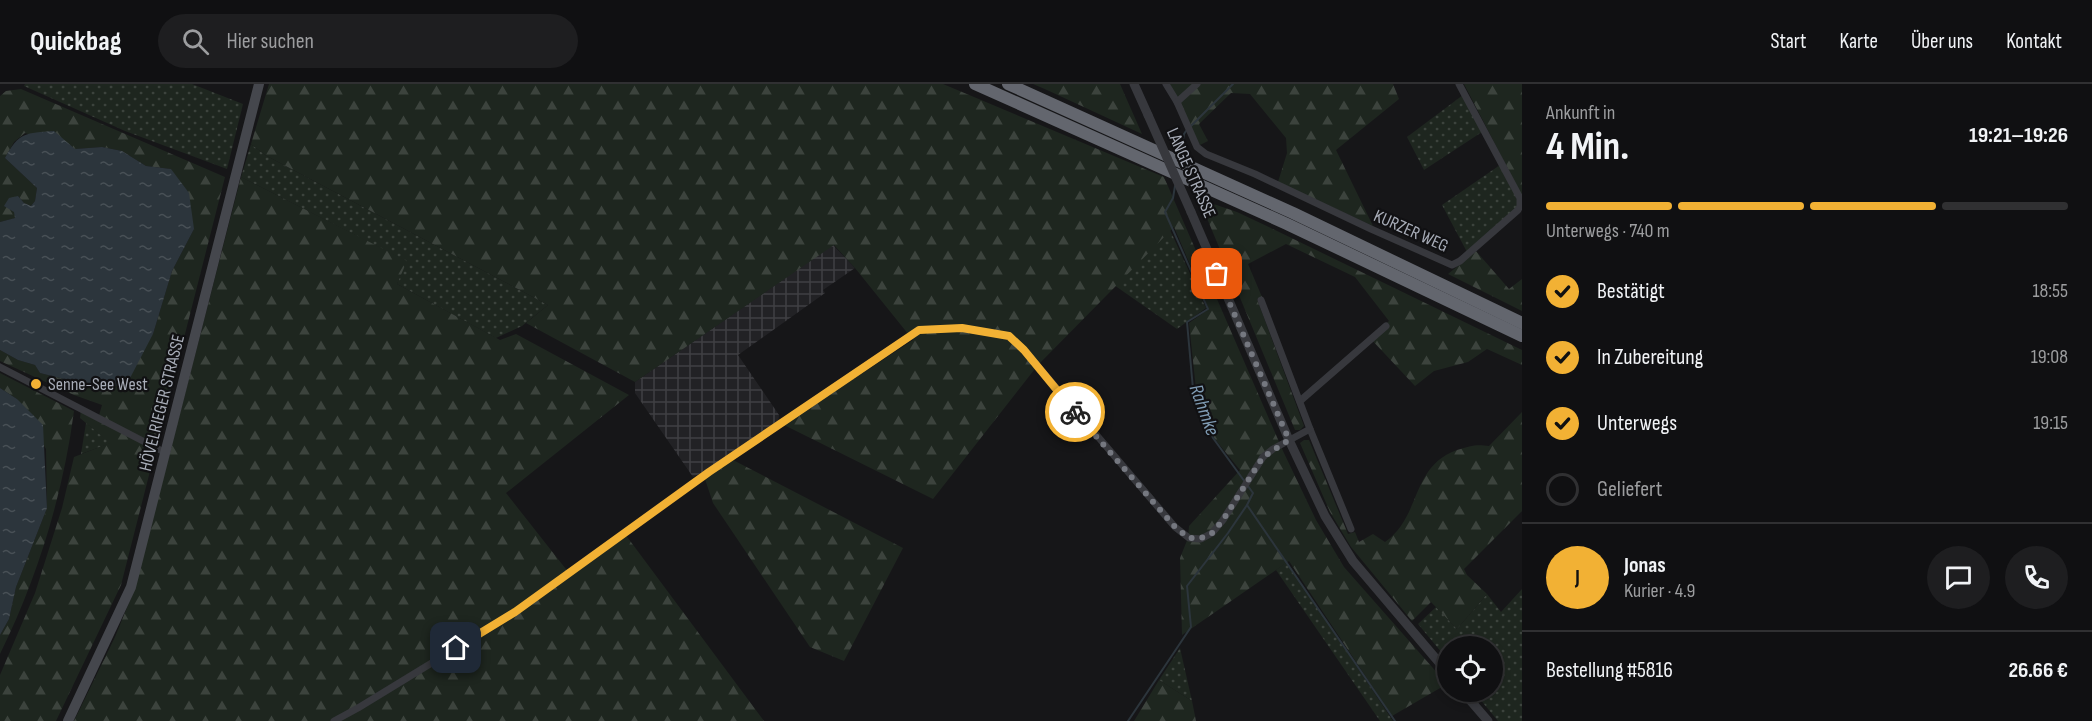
<!DOCTYPE html>
<html lang="de">
<head>
<meta charset="utf-8">
<style>
  :root { --surface:#101012; --page:#1e1e20; --text:#f1f3f6; --muted:#9c9d9f; --line:#303032; --accent:#f2b134 }
  body { margin:0; font-family:"Sofia Sans Condensed",sans-serif; background:var(--page); color:var(--text); height:100vh; display:flex; flex-direction:column; font-size:22px; white-space:nowrap }
  * { box-sizing:border-box; margin:0 }
  p { font-size:20px; color:var(--muted) }
  .icon { flex:none; width:33px; height:33px; fill:none; stroke:currentColor; stroke-width:2; stroke-linecap:round; stroke-linejoin:round }
  .map { position:relative; flex:1; overflow:hidden }
  .side { display:flex; flex-direction:column; background:var(--surface); width:570px }
  .side>* { flex:none }
  .buttons { position:absolute; left:1437px; top:552px; display:grid; gap:12px }
  .buttons a { display:grid; place-items:center; width:66px; height:66px; border-radius:50%; background:var(--surface); box-shadow:0 3px 9px #0003,0 0 0 2px var(--line); font-size:30px }
  .pin { position:absolute; display:grid; place-items:center; width:51px; height:51px; color:#fff; margin:-26px; border-radius:12px; box-shadow:0 3px 9px #0006 }
  .courier { position:absolute; display:grid; place-items:center; width:60px; height:60px; margin:-30px; border:4px solid #f2b134; border-radius:50%; background:#fff; color:#222; box-shadow:0 2px 8px #0007 }
  .head em { font-style:normal; font-weight:700 }
  .head div { display:flex; flex-direction:column-reverse }
  .head { display:flex; align-items:center; justify-content:space-between; height:102px; padding:0 24px }
  h1 { font-size:39px; font-weight:700; line-height:45px }
  .bar { display:grid; grid-template-columns:repeat(4,1fr); gap:9px 6px; align-content:center; height:72px; padding:0 24px }
  .bar i { height:8px; border-radius:4px; background:var(--line) }
  .bar .on { background:var(--accent) }
  .bar p { grid-column:span 4 }
  .line { display:flex; align-items:center; gap:15px; padding:0 24px; border-top:2px solid var(--line) }
  .line div { flex:1 }
  .round { display:grid; place-items:center; flex:none; width:63px; height:63px; border-radius:32px; background:var(--page) }
  ol { padding:0 24px; list-style:none }
  li { display:flex; align-items:center; gap:18px; height:66px }
  li p { margin-inline-start:auto }
  li .icon { padding:6px; border-radius:50%; background:var(--accent); color:#111; stroke-width:4 }
  li:last-child { color:var(--muted) }
  li i { width:33px; height:33px; border:3px solid var(--line); border-radius:50% }
  header { display:flex; align-items:center; gap:36px; box-sizing:border-box; height:84px; padding:0 30px; background:var(--surface); border-bottom:2px solid var(--line) }
  header strong { font-size:28px }
  nav { display:flex; gap:33px; margin-inline-start:auto; font-size:21px }
  .search { width:420px; height:54px; background:var(--page); display:flex; align-items:center; gap:15px; box-sizing:border-box; padding:0 21px; border-radius:33px; color:var(--muted); font-size:22px }
  main { display:flex; flex:1; min-height:0 }
  .map>svg:first-child { display:block }
  .industrial { fill:url(#industrial-grid) }
  .grass { fill:url(#grass-dots) }
  .forest { fill:url(#forest-firs) }
  .water { fill:url(#water-ripples) }
  .lines { fill:none; stroke-linecap:round; stroke-linejoin:round }
  .stream { stroke:#2c353c; stroke-width:2 }
  .minor { stroke:#37383d; stroke-width:7 }
  .tertiary { stroke:#37383d; stroke-width:9 }
  .secondary { stroke:#45474d; stroke-width:10 }
  .motorway { stroke:#63666e; stroke-width:12 }
  .tertiary-bridge { stroke:#37383d; stroke-width:9 }
  .done { stroke:#757880; stroke-width:6; stroke-dasharray:0 10.8 }
  .route { stroke:#f2b134; stroke-width:8 }
  .poi-dot { fill:#f2b134; stroke:#111113; stroke-width:2 }
  .labels { text-anchor:middle; dominant-baseline:central; stroke-width:4.5; stroke-linejoin:round; paint-order:stroke }
  .street-label { font-size:18px; fill:#a8adb8; stroke:#111113 }
  .poi-label { font-size:18px; fill:#a8adb8; stroke:#111113; text-anchor:start }
  .water-label { font-size:20px; font-style:italic; fill:#7f9bb3; stroke:#111113 }
</style>
</head>
<body>
<header>
<strong>Quickbag</strong>
<div class="search"><svg class="icon" aria-label="search" viewBox="0 0 24 24"><circle cx="10" cy="10" r="6"/><path d="M15 15l6 6"/></svg>Hier suchen</div>
<nav><a>Start</a><a>Karte</a><a>Über uns</a><a>Kontakt</a></nav>
</header>
<main>
<div class="map">
<svg width="1522" height="637" viewBox="0 0 1522 637">
  <defs>
    <pattern id="industrial-grid" width="8" height="8" patternUnits="userSpaceOnUse" patternTransform="scale(1.5)"><rect width="8" height="8" fill="#222225"/><path d="M0 4h8M4 0v8" fill="none" stroke="#3f3f43"/></pattern>
    <pattern id="grass-dots" width="8" height="8" patternUnits="userSpaceOnUse" patternTransform="scale(1.5)"><rect width="8" height="8" fill="#1e261f"/><path d="M2 2h.1M6 6h.1" fill="none" stroke="#3c433d" stroke-width="1.8" stroke-linecap="round"/></pattern>
    <pattern id="forest-firs" width="22" height="20" patternUnits="userSpaceOnUse" patternTransform="scale(1.5)"><rect width="22" height="20" fill="#1e261f"/><path d="M5 1l3.5 6h-7zM16 11l3.5 6h-7z" fill="#3c433d"/></pattern>
    <pattern id="water-ripples" width="26" height="14" patternUnits="userSpaceOnUse" patternTransform="scale(1.5)"><rect width="26" height="14" fill="#2c353c"/><path d="M2 4q2-2 4 0t4 0M15 11q2-2 4 0t4 0" fill="none" stroke="#485056"/></pattern>
  </defs>
  <rect width="100%" height="100%" fill="#161618"/>
  <!-- industrial -->
  <polygon class="industrial" points="833,161 855,184 823,206 825,209 738,271 779,331 778,339 711,384 693,393 635,309 635,298"/>
  <!-- grass -->
  <g class="grass">
    <polygon points="25,0 192,0 243,20 227,85 125,47 24,2"/>
    <polygon points="1463,11 1482,48 1424,86 1407,53"/>
    <polygon points="251,60 265,71 548,221 522,242 496,254 397,200 406,177 241,93"/>
    <path d="M1500 81C1506 93 1520 111 1517 124L1467 168 1442 121Z"/>
    <polygon points="1170,146 1206,224 1177,245 1114,201"/>
    <polygon points="86,339 111,359 81,370"/>
    <polygon points="1287,478 1393,637 1380,637 1276,486"/>
    <polygon points="1522,505 1522,637 1498,637 1474,608 1492,608 1492,562 1448,562 1447,575 1418,540 1436,523 1457,545 1487,510 1501,528"/>
    <polygon points="1180,564 1192,617 1159,596"/>
  </g>
  <!-- forest -->
  <g class="forest">
    <polygon points="269,0 943,0 1164,93 1283,367 1316,436 1344,483 1447,600 1392,632 1289,477 1182,551 1180,474 1188,454 1189,442 1240,386 1214,354 1196,305 1189,239 1209,225 1174,143 1038,281 933,415 784,341 913,256 855,184 834,161 635,298 526,239 548,221 265,71 251,60"/>
    <polygon points="1033,0 1120,0 1142,50 1047,6"/>
    <polygon points="1169,0 1393,0 1399,15 1336,66 1373,142 1278,98 1287,69 1286,54 1250,10 1231,9 1199,40 1208,57 1200,61"/>
    <polygon points="1464,0 1522,0 1522,112"/>
    <polygon points="21,5 225,93 121,501 56,637 0,637 0,591 35,509 62,424 74,373 110,359 80,334 81,326 98,335 102,321 74,311 0,277 0,266 18,276 35,281 40,289 76,298 102,308 153,250 172,187 194,145 171,85 146,82 122,67 102,63 75,65 25,49 14,58 5,74 37,104 35,117 31,122 24,119 18,112 15,128 15,134 0,138 0,12 6,7"/>
    <polygon points="241,93 407,177 397,200 500,256 516,250 629,311 506,409 569,489 625,450 764,637 74,637 115,553 135,504"/>
    <polygon points="1199,115 1237,128 1275,146 1522,266 1522,281 1487,265 1468,278 1434,287 1415,302 1369,253 1389,237 1355,193 1286,160 1248,180 1262,213 1257,215 1304,342 1300,346 1295,346"/>
    <polygon points="1476,167 1509,205 1522,195 1522,227 1448,190"/>
    <path d="M0 289 74 327C63 411 37 495 0 570V551L9 535 16 503 47 424 46 365 17 315 0 304Z"/>
    <path d="M1522 328V427L1464 485 1467 491 1487 510 1457 545 1431 518 1412 537 1351 463 1330 428 1300 359 1304 356H1309L1348 450 1355 448 1359 458 1373 450 1385 458C1422 432 1410 383 1457 366 1471 362 1475 360 1489 362Z"/>
    <polygon points="733,376 903,464 844,577 810,563 713,419 705,395"/>
    <polygon points="1159,596 1192,617 1196,637 1134,637"/>
  </g>
  <!-- water -->
  <g class="water">
    <path d="M54 47 75 65 102 63 122 67 146 82 171 85 189 109 194 145 172 187 153 250 129 296 102 308 76 298 40 289 35 281 18 276 0 266V138L15 134 14 128 4 122 9 114 18 112 24 119 31 122 35 117 37 104 5 74C19 48 26 49 54 47Z"/>
    <polygon points="0,304 17,315 43,341 47,424 16,503 9,535 0,551"/>
  </g>
  <g class="lines">
    <!-- stream -->
    <g class="stream">
      <polyline points="1190,43 1233,0"/>
      <polyline points="1180,73 1184,50 1186,47"/>
      <polyline points="1175,102 1173,114 1165,128 1208,225 1187,238 1193,305 1213,354 1253,409 1247,421 1395,637"/>
      <polyline points="1128,637 1191,543 1187,502 1228,449 1247,421"/>
    </g>
    <!-- minor -->
    <g class="minor">
      <polyline points="1166,0 1177,18 1197,0"/>
      <polyline points="1177,18 1197,63 1206,70 1255,90 1371,145 1452,181 1460,177 1518,126 1520,122 1520,114 1459,0"/>
      <polyline points="0,283 166,369"/>
      <polyline points="1300,317 1386,242"/>
      <polyline points="1310,345 1351,445"/>
      <polyline points="334,637 358,624 515,528 709,388 919,246 962,244 1009,252 1024,266 1175,443 1189,454 1201,455 1212,449 1223,436 1263,373 1273,365 1310,345 1261,216"/>
    </g>
    <!-- tertiary -->
    <g class="tertiary">
      <polyline points="1134,0 1148,31"/>
      <polyline points="1191,128 1289,356 1325,432 1353,477 1448,589"/>
      <polyline points="1463,608 1488,637"/>
    </g>
    <!-- secondary -->
    <polyline class="secondary" points="68,637 131,503 259,0"/>
    <!-- motorway -->
    <g class="motorway">
      <polyline points="975,0 1287,140 1522,252"/>
      <polyline points="1008,0 1293,129 1522,239"/>
    </g>
    <!-- tertiary-bridge -->
    <polyline class="tertiary-bridge" points="1148,31 1191,128"/>
  </g>
  <g class="lines">
    <!-- done -->
    <polyline class="done" points="1075,328 1175,443 1189,454 1201,454 1212,449 1223,436 1263,373 1289,356 1217,190"/>
    <!-- route -->
    <polyline class="route" points="456,564 515,528 709,388 919,246 962,244 1009,252 1024,266 1075,328"/>
  </g>
  <!-- markers -->
  <circle class="poi-dot" cx="36" cy="300" r="6"/>
  <g class="labels">
    <!-- street labels -->
    <g class="street-label">
      <text transform="translate(1191 89) rotate(66)">LANGE STRASSE</text>
      <text transform="translate(1411 147) rotate(24)">KURZER WEG</text>
      <text transform="translate(162 319) rotate(-76)">HÖVELRIEGER STRASSE</text>
    </g>
    <!-- poi labels -->
    <g class="poi-label">
      <text x="48" y="300">Senne-See West</text>
    </g>
    <!-- water labels -->
    <g class="water-label">
      <text transform="translate(1204 326) rotate(70)">Rahmke</text>
    </g>
  </g>
</svg>
<div class="buttons">
<a><svg class="icon" aria-label="locate" viewBox="0 0 24 24"><circle cx="12" cy="12" r="6"/><path d="M12 2v4M12 18v4M2 12h4M18 12h4"/></svg></a>
</div>
<div class="pin" style="left:1217px;top:190px;background:#ea580c"><svg class="icon" aria-label="bag" viewBox="0 0 24 24"><path d="M5 8h14l-1 12H6zM9 8a3 3 0 0 1 6 0"/></svg></div>
<div class="pin" style="left:456px;top:564px;background:#1f2937"><svg class="icon" aria-label="home" viewBox="0 0 24 24"><path d="M3 11l9-7 9 7M6 9v11h12V9"/></svg></div>
<div class="courier" style="left:1075px;top:328px"><svg class="icon" aria-label="bike" viewBox="0 0 24 24"><circle cx="6" cy="16" r="4"/><circle cx="18" cy="16" r="4"/><path d="M6 16l4-8h5l3 8M10 8l3 8H6M13 5h3"/></svg></div>
</div>
<section class="side">
<div class="head"><div><h1>4 Min.</h1><p>Ankunft in</p></div><em>19:21–19:26</em></div>
<div class="bar"><i class="on"></i><i class="on"></i><i class="on"></i><i></i><p>Unterwegs · 740 m</p></div>
<ol>
<li><svg class="icon" aria-label="check" viewBox="0 0 24 24"><path d="M5 12l5 5 9-10"/></svg>Bestätigt<p>18:55</p></li>
<li><svg class="icon" aria-label="check" viewBox="0 0 24 24"><path d="M5 12l5 5 9-10"/></svg>In Zubereitung<p>19:08</p></li>
<li><svg class="icon" aria-label="check" viewBox="0 0 24 24"><path d="M5 12l5 5 9-10"/></svg>Unterwegs<p>19:15</p></li>
<li><i></i>Geliefert</li>
</ol>
<div class="line" style="height:108px"><b class="round" style="background:var(--accent);color:#111">J</b><div><b>Jonas</b><p>Kurier · 4.9</p></div><a class="round"><svg class="icon" aria-label="chat" viewBox="0 0 24 24"><path d="M4 5h16v11H9l-5 4z"/></svg></a><a class="round"><svg class="icon" aria-label="phone" viewBox="0 0 24 24"><path d="M5 4h4l2 5-3 2q2 4 5 5l2-3 5 2v4C11 20 4 13 5 4z"/></svg></a></div>
<div class="line" style="height:78px"><div>Bestellung #5816</div><b>26.66 €</b></div>
</section>
</main>
</body>
</html>
